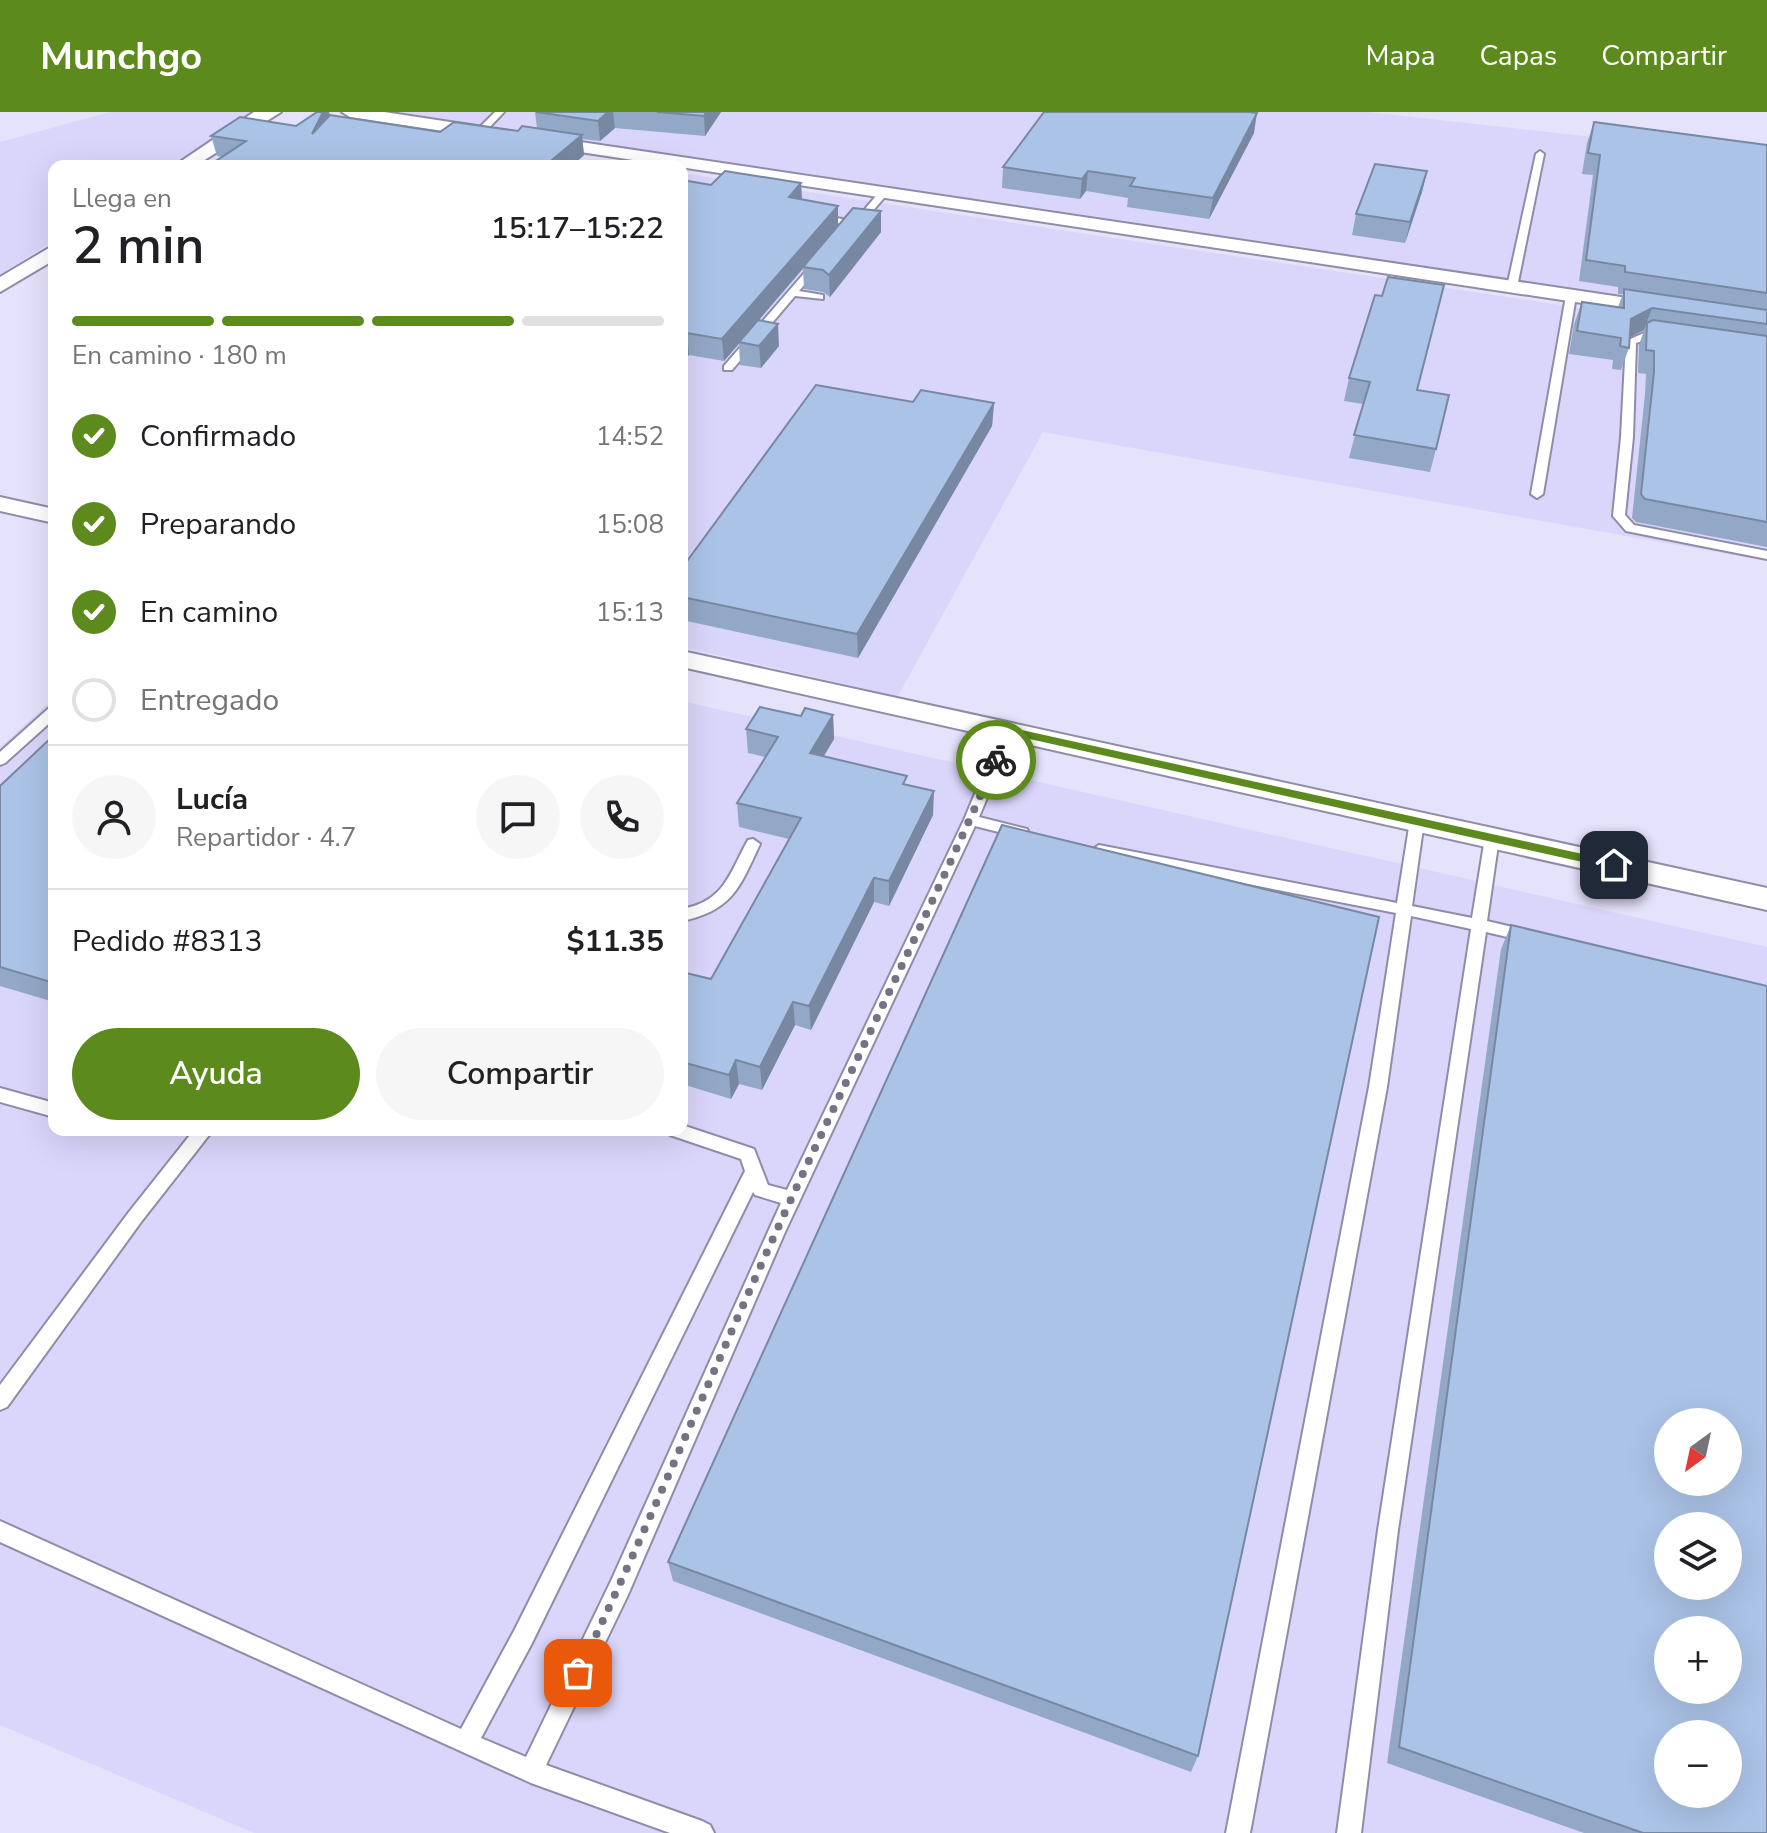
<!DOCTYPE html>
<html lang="es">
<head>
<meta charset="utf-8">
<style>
  :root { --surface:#fff; --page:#f6f6f6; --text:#202124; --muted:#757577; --line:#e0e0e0; --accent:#5c8a1d }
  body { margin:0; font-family:"Nunito Sans",sans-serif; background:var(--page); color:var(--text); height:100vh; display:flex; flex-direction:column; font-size:30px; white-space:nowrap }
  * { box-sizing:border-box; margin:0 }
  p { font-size:26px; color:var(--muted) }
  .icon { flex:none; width:44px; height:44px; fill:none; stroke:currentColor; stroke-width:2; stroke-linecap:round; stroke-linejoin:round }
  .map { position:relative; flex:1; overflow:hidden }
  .panel { position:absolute; left:48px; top:48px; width:640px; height:976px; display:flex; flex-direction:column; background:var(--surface); border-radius:16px; box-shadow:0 8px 32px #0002 }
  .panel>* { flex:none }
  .needle { width:52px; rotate:213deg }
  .tools { position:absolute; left:1654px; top:1296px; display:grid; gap:16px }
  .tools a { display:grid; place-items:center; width:88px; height:88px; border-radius:50%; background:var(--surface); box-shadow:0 8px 32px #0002; font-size:40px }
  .pin { position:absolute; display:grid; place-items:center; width:68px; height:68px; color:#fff; margin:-34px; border-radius:16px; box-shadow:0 4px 12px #0006 }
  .courier { position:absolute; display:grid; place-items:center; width:80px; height:80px; margin:-40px; border:6px solid #5c8a1d; border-radius:50%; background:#fff; color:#222; box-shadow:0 2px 10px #0007 }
  .head em { font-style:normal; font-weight:600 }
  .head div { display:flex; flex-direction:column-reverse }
  .head { display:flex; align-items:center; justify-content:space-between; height:136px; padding:0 24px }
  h1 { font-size:52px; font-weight:600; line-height:60px }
  .bar { display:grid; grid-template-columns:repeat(4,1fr); gap:12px 8px; align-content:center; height:96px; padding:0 24px }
  .bar i { height:10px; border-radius:6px; background:var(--line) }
  .bar .active { background:var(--accent) }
  .bar p { grid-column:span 4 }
  .line { display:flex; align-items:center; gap:20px; padding:0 24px; border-top:2px solid var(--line) }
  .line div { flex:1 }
  .round { display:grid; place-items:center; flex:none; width:84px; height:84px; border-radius:42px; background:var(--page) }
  ol { padding:0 24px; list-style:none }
  li { display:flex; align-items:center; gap:24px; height:88px }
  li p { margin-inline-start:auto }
  li .icon { padding:8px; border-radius:50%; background:var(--accent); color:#fff; stroke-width:4 }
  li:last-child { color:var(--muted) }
  li i { width:44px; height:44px; border:4px solid var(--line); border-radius:50% }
  .button { display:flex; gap:16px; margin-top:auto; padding:16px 24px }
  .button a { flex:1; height:92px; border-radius:48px; background:var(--accent); color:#fff; font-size:32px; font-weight:600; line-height:92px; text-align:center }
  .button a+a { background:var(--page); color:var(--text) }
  header { display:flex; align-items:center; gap:48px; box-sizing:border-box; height:112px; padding:0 40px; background:var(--accent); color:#fff }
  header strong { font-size:38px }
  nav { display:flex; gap:44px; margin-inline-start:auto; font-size:28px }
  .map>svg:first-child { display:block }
  .built { fill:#dad6fb; fill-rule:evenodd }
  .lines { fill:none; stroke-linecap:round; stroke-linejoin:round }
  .lane-casing { stroke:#8f8ca8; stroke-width:4 }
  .street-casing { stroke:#8f8ca8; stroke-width:4 }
  .lane { fill:#fff; fill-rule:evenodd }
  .street { fill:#fff; fill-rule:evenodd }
  .wall { fill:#93a8c7 }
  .shaded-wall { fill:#7888a2 }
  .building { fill:#abc3e7; stroke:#7888a2; stroke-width:2; fill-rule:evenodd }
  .route { fill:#5c8a1d }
  .done { stroke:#757383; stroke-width:8; stroke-dasharray:0 14.4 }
</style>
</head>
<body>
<header>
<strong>Munchgo</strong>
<nav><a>Mapa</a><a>Capas</a><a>Compartir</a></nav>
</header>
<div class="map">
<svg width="1767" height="1721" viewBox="0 0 1767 1721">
  <rect width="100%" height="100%" fill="#e5e2fb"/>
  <!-- built -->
  <g class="built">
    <polygon points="110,0 255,0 168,54 54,54 54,128 0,163 0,30"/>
    <polygon points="382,0 1367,0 1767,44 1767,209"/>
    <polygon points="682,61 1767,224 1767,449 1043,320 898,584 682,535"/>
    <path d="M54 586V1018H682V589L1767 835V1721H254L0 1613V635ZM1668 1310H1728V1370H1668ZM1668 1414H1728V1474H1668ZM1668 1518H1728V1578H1668ZM1668 1622H1728V1682H1668Z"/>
  </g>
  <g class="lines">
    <!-- lane casing -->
    <g class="lane-casing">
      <g id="lane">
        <polygon points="495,0 504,0 483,22 477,22 477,18"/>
        <polygon points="1540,39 1544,42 1517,175 1512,178 1507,175 1536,42"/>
        <polygon points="881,78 889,80 860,114 817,109 812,106 817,103 855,109"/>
        <polygon points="813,151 821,153 799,179 823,183 823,187 795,184 732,258 724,258 724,254"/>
        <polygon points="1571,181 1576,184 1543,382 1537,386 1531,382 1566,184"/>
        <path d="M1644 221 1666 226C1659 232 1646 227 1636 231L1633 325 1625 403 1634 413 1767 439V447L1626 419 1613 404 1621 325 1626 229Z"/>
        <polygon points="54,595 54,607 5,651 0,653 0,640 49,596"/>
        <path d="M1008 615 1015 619 979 705 1027 717 1029 721 1022 726 975 714 785 1120 627 1485 546 1653 702 1709 710 1713 714 1721H670L531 1671 0 1430V1409L461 1617 515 1517 745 1059 741 1047 670 1023 667 1018H682V1013L754 1037 768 1073 787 1078 964 708 1001 619ZM753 1080 755 1083 781 1091 611 1469 526 1645 481 1626 531 1533Z"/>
        <polygon points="1417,704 1424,709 1412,794 1472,806 1485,726 1492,721 1499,726 1487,809 1534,820 1536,824 1528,830 1486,820 1398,1418 1361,1721 1337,1721 1378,1418 1471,817 1411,804 1387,975 1250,1721 1226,1721 1369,975 1396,801 1099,743 1092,738 1099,733 1397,791 1410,709"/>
        <path d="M753 727 760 732C740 775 732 799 682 809V797C725 789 729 762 748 728Z"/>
        <polygon points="0,976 54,991 54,1005 0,990"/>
        <polygon points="194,1018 213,1018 141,1110 7,1295 0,1298 0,1273 129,1100"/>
      </g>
    </g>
    <!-- street casing -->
    <g class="street-casing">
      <g id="street">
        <polygon points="254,0 281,0 195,54 174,54"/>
        <polygon points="342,0 384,0 490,16 499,21 490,26 350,5"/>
        <polygon points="540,24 1661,191 1671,197 1661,203 534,33 531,29 534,25"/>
        <polygon points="54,133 54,148 0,180 0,165"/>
        <polygon points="0,385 54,397 54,411 0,399"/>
        <polygon points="682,539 1767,776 1767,798 682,555"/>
      </g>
    </g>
    <!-- lane -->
    <use href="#lane" class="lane"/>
    <!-- street -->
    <use href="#street" class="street"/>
  </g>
  <!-- wall -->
  <g class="wall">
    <polygon points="329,0 330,4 440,20 518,19 537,16 535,0 721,0 705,24 615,16 600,29 582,27 584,43 572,54 217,54 216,49 222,45 217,44 211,24 296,14"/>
    <polygon points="1594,10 1767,33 1767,435 1636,410 1632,406 1645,282 1646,262 1638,261 1639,233 1644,218 1630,225 1629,236 1621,258 1612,257 1613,248 1569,242 1574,212 1582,190 1618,195 1623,182 1618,182 1618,175 1579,169 1593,63 1582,62 1587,31"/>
    <polygon points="1254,21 1209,107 1127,95 1128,86 1086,79 1080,87 1002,76 1003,55"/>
    <polygon points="1427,59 1422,80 1405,131 1352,123 1356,102"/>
    <polygon points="801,71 802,87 838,113 881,99 881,120 830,185 823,180 804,177 803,157 759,208 779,234 761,256 740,253 739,232 724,249 689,243 682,251 711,73"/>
    <polygon points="1349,266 1417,278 1436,337 1430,360 1349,346 1363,292 1344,289"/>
    <polygon points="913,290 994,291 992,314 858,546 682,508 682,456"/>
    <polygon points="833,603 834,627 824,644 907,673 933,703 889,794 874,790 811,918 795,913 762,978 739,972 731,987 682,972 682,860 711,867 789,727 739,715 737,691 765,645 748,641 746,617 801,604"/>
    <polygon points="54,623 54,890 0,874 0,674"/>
    <polygon points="1511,813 1767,1721 1584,1721 1387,1651 1501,837"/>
    <polygon points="668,1450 1198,1644 1191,1660 673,1469"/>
  </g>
  <!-- shaded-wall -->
  <g class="shaded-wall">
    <polygon points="323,0 329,0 332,13 312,22"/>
    <polygon points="608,0 613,0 615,16 600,29 598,9"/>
    <polygon points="706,0 721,0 705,24 704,4"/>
    <polygon points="1257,1 1254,21 1209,107 1213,86"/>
    <polygon points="582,23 584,43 572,54 547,54 547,52"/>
    <polygon points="1088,59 1086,79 1080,87 1082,67"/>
    <polygon points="1427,59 1422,80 1405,131 1410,110"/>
    <polygon points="801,71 802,92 789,85"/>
    <polygon points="838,94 838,115 724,249 722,227"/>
    <polygon points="881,99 881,120 830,185 829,163"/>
    <polygon points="1652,196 1644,218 1623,229 1631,207"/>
    <polygon points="778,212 779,234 761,256 759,234"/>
    <polygon points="687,221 689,243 682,251 682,227"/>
    <polygon points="994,291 992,314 858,546 857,522"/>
    <polygon points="833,603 834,627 811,665 810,641"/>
    <polygon points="934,679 933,703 889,794 889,769"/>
    <polygon points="874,766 874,790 811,918 809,894"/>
    <polygon points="793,890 795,913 762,978 760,955"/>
    <polygon points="736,948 739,972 731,987 729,963"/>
  </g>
  <!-- building -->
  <g class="building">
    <polygon points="317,0 323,0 312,22 330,3 440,20 454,10 518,19 522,14 582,23 547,52 559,54 247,54 216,49 246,29 211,24 240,5 296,14"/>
    <polygon points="536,0 608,0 598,9"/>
    <polygon points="657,0 706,0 704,4"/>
    <polygon points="1044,0 1249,0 1257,1 1213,86 1130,74 1135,66 1088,59 1082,67 1003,55"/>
    <polygon points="1594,10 1767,33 1767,181 1625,160 1625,154 1586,148 1600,43 1588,41"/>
    <polygon points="1375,52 1427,59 1410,110 1356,102"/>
    <polygon points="725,59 801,71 789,85 838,94 722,227 687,221 682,227 682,68 711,73"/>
    <polygon points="853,96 881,99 829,163 823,158 803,155"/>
    <polygon points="1388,165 1444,173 1417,278 1449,283 1436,337 1354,323 1370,270 1349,266 1375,183 1382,184"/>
    <polygon points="1624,177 1767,198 1767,212 1652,196 1631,207 1629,236 1620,234 1621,226 1577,219 1582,190 1624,196"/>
    <polygon points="758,208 778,212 759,234 739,230"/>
    <polygon points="1653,208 1767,224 1767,410 1645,387 1641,382 1654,260 1654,239 1646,238 1647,211"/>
    <polygon points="816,273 913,290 921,278 994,291 857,522 682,485 682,456"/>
    <polygon points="760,595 801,604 805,596 833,603 810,641 907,664 903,672 934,679 889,769 874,766 809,894 793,890 760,955 736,948 729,963 682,950 682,860 711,867 801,706 737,691 778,625 746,617"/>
    <polygon points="54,623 54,871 0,855 0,674"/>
    <polygon points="1002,713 1379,805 1198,1644 668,1450"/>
    <path d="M1511 813 1767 874V1721H1643L1399 1635ZM1668 1310H1728V1370H1668ZM1668 1414H1728V1474H1668ZM1668 1518H1728V1578H1668ZM1668 1622H1728V1682H1668Z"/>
  </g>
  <!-- route -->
  <polygon class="route" points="1008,615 1614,749 1620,753 1614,757 1012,623 1000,651 992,651 990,648 1003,619"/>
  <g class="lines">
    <!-- done -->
    <path class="done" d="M578 1561C648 1416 709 1267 776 1120 848 962 927 807 996 648"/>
  </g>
</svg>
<div class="tools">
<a><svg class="needle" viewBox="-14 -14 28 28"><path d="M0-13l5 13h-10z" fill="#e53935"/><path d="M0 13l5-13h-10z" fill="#757577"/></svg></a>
<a><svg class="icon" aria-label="layers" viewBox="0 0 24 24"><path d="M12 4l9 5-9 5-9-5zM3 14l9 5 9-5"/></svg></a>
<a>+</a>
<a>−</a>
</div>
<div class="pin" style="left:578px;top:1561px;background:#ea580c"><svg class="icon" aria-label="bag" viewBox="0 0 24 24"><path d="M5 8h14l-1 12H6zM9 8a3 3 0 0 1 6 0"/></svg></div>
<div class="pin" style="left:1614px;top:753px;background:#1f2937"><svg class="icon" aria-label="home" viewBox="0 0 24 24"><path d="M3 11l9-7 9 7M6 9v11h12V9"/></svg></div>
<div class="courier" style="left:996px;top:648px"><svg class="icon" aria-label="bike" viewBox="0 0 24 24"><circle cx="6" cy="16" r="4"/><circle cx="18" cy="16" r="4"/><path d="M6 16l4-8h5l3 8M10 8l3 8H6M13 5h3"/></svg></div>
<section class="panel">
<div class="head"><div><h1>2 min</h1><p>Llega en</p></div><em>15:17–15:22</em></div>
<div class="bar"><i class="active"></i><i class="active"></i><i class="active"></i><i></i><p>En camino · 180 m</p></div>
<ol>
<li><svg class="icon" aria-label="check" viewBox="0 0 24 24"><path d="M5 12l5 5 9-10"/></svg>Confirmado<p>14:52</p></li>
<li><svg class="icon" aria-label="check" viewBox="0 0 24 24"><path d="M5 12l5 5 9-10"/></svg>Preparando<p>15:08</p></li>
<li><svg class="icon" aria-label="check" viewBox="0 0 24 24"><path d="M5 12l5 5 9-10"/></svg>En camino<p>15:13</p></li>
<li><i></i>Entregado</li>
</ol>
<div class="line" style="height:144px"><a class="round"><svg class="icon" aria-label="person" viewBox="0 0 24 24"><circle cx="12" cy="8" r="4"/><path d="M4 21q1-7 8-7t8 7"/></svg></a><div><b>Lucía</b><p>Repartidor · 4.7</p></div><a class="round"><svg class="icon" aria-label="chat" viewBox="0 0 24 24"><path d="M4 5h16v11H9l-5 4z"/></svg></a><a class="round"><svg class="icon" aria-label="phone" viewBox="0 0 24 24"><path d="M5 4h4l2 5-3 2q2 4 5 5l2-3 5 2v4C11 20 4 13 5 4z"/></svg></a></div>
<div class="line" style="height:104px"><div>Pedido #8313</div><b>$11.35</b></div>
<div class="button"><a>Ayuda</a><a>Compartir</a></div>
</section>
</div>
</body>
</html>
